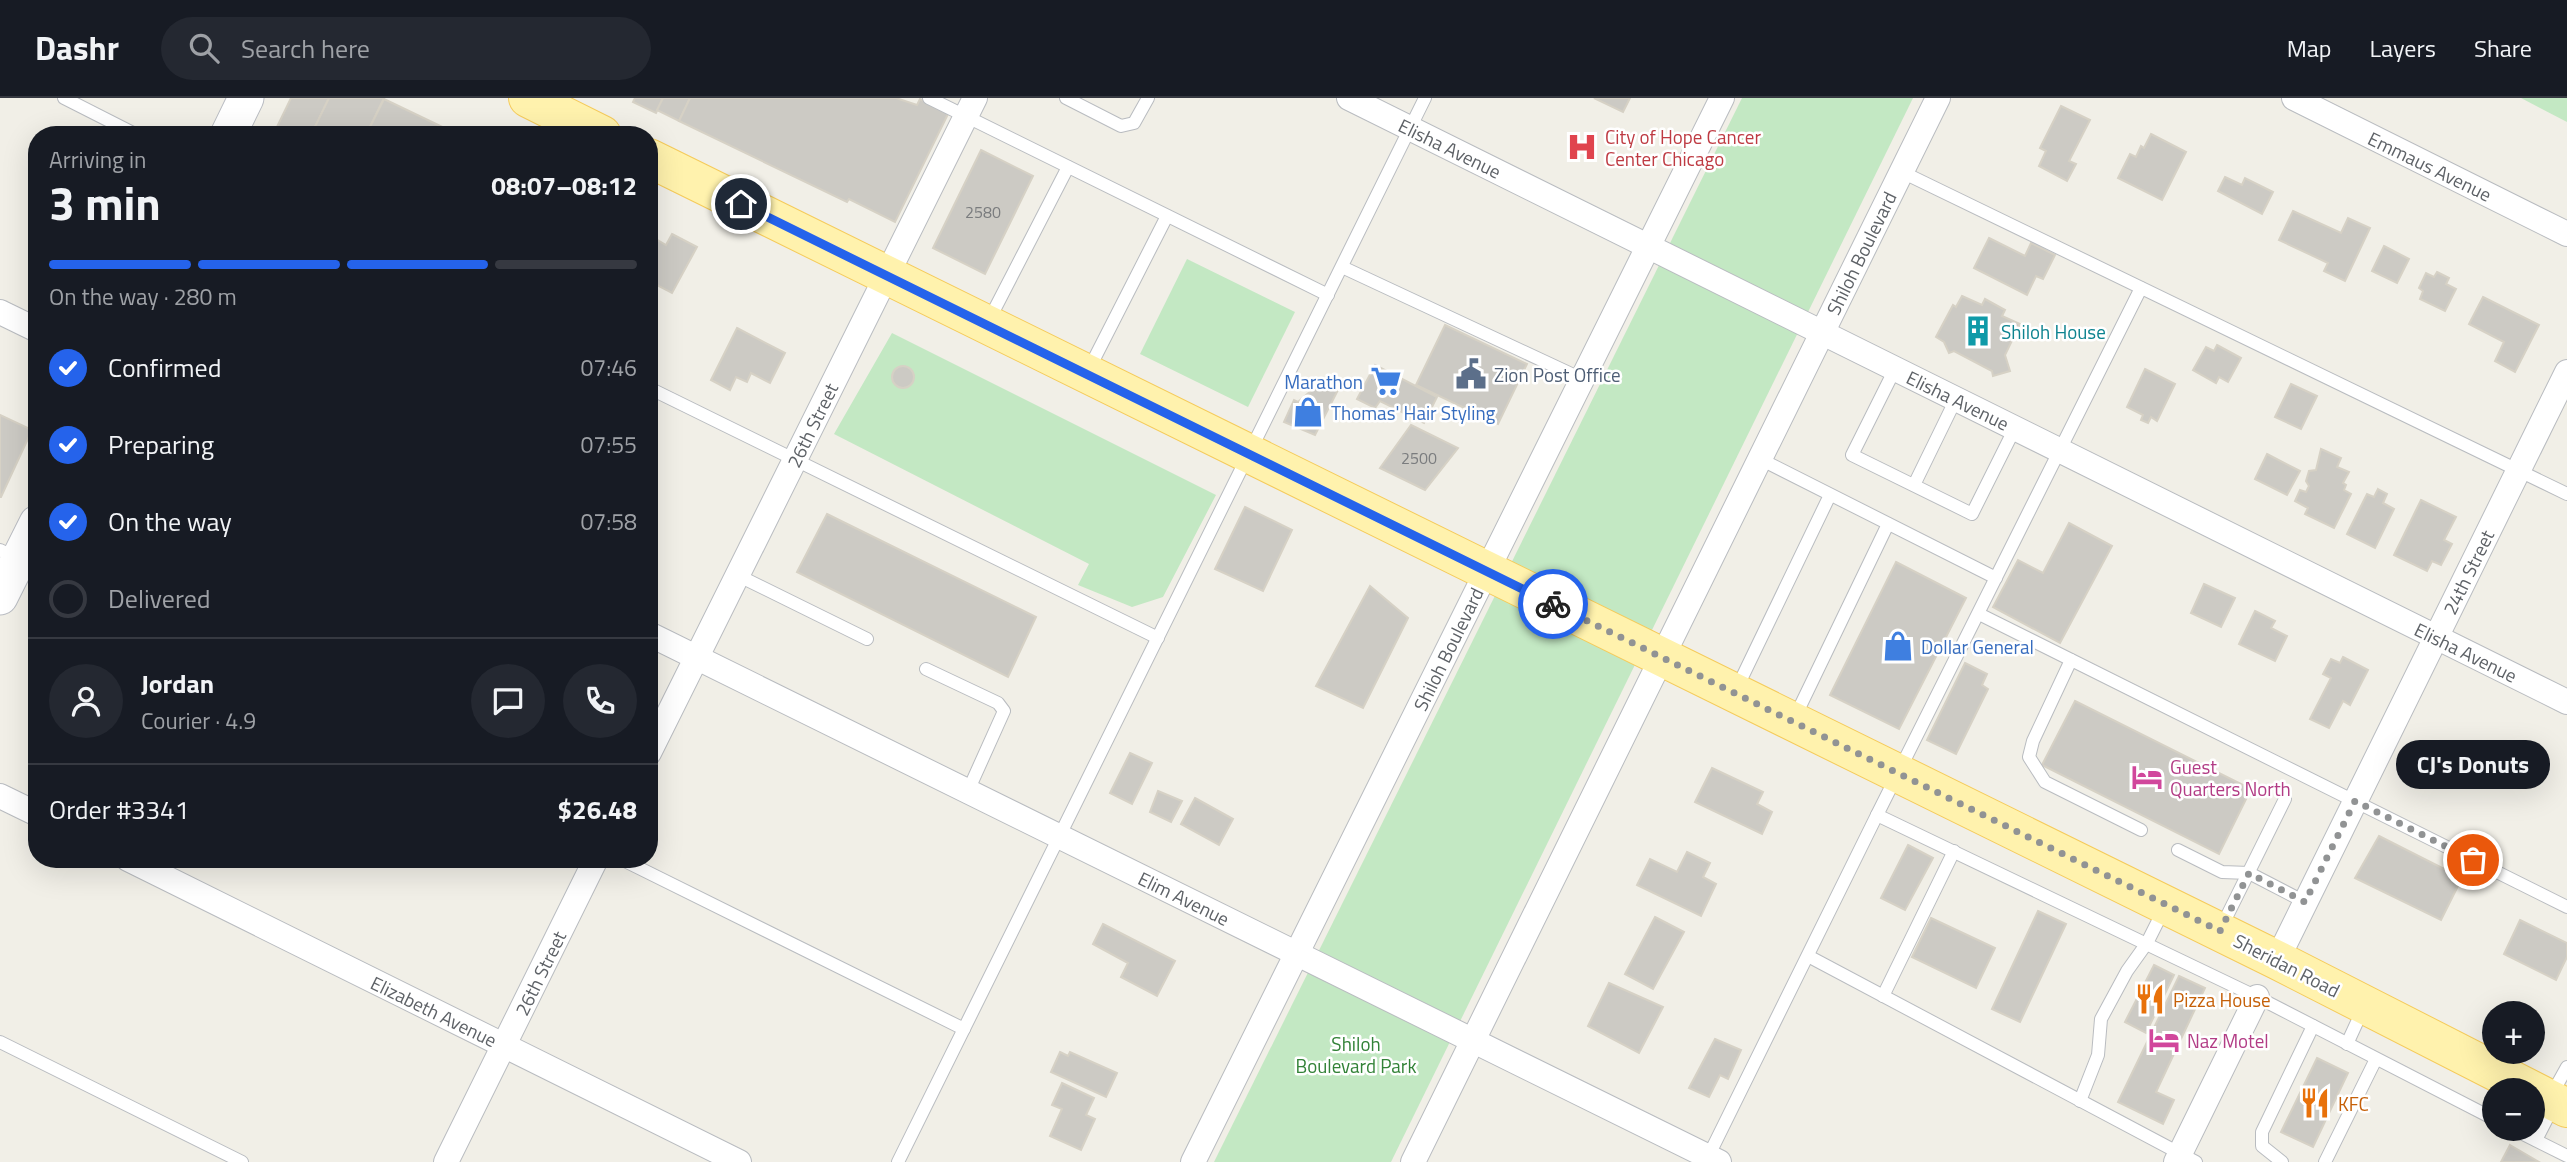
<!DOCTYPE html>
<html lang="en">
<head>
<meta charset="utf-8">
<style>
  :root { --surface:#171b24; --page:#242831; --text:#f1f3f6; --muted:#9ea1a6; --line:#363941; --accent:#2563eb }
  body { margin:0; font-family:"Titillium Web",sans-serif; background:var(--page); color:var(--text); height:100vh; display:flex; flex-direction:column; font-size:26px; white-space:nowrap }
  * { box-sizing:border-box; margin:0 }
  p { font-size:23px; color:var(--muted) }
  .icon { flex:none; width:38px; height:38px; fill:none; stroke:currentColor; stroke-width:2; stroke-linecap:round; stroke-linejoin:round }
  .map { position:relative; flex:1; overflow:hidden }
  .side { position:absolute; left:28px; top:28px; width:630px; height:742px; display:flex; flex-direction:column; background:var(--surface); border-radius:28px; box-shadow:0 7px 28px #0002 }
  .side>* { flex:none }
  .fabs { position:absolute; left:2482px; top:903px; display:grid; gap:14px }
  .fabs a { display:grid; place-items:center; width:63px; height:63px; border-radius:50%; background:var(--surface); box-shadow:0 7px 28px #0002; font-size:35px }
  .pin { position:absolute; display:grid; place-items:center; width:60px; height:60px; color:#fff; margin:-30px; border:4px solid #fff; border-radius:50%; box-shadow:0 2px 7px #0007 }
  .courier { position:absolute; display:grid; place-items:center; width:70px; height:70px; margin:-35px; border:5px solid #2563eb; border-radius:50%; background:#fff; color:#222; box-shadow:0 2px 9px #0007 }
  .bubble { position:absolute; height:49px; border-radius:24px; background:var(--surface); box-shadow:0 7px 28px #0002; font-size:23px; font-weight:700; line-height:49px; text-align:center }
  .overview em { font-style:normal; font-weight:700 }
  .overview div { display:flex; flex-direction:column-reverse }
  .overview { display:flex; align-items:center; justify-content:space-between; height:119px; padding:0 21px }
  h1 { font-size:46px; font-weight:700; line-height:52px }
  .bar { display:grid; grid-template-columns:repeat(4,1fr); gap:10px 7px; align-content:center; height:84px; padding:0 21px }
  .bar i { height:9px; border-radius:5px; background:var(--line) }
  .bar .active { background:var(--accent) }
  .bar p { grid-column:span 4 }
  .line { display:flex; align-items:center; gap:18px; padding:0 21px; border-top:2px solid var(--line) }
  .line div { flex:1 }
  .round { display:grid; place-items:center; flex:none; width:74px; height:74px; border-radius:37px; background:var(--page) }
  ol { padding:0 21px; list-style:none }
  li { display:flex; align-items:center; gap:21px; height:77px }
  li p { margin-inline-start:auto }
  li .icon { padding:7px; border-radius:50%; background:var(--accent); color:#fff; stroke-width:4 }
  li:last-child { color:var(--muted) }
  li i { width:38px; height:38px; border:4px solid var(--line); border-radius:50% }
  header { display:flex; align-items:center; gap:42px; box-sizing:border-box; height:98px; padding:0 35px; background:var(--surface); border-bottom:2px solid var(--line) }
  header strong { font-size:33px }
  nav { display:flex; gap:38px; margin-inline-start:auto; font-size:24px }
  .search { width:490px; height:63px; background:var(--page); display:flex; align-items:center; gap:18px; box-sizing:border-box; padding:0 24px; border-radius:38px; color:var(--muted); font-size:26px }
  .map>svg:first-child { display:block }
  .green { fill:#c3e8c3 }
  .building { fill:#cccac4; stroke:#d6d1c5; stroke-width:2 }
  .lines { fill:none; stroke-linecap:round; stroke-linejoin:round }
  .lane-casing { stroke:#b9bcc0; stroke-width:14 }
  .street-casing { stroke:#b9bcc0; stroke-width:26 }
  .secondary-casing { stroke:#babdc3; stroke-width:37 }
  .primary-casing { stroke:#f5cb5b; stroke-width:40 }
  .lane { stroke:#fff; stroke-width:12 }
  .street { stroke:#fff; stroke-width:24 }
  .secondary { stroke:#fff; stroke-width:35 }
  .primary { stroke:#fff2ad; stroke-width:38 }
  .done { stroke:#919394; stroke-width:7; stroke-dasharray:0 12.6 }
  .route { stroke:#2563eb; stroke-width:9 }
  .labels { text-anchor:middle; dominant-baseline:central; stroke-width:5; stroke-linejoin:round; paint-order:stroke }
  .number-label { font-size:16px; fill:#7a7c7e }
  .health-label { font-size:19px; fill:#be3a42; stroke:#fff; text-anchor:start }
  .street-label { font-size:19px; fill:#5e6267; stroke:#fff }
  .culture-label { font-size:19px; fill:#0d838f; stroke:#fff; text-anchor:start }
  .service-label { font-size:19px; fill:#4e5e75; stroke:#fff; text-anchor:start }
  .shop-label { font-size:19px; fill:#366cbe; stroke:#fff; text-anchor:start }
  .hotel-label { font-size:19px; fill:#b23c85; stroke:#fff; text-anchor:start }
  .food-label { font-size:19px; fill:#c56008; stroke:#fff; text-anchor:start }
  .park-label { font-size:19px; fill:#328237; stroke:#fff }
</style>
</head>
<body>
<header>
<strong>Dashr</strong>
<div class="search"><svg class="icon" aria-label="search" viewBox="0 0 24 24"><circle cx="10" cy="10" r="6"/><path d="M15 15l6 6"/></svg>Search here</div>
<nav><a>Map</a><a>Layers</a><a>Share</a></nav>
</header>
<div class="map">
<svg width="2567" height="1064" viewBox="0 0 2567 1064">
  <rect width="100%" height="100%" fill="#f1efe7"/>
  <!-- green -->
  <g class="green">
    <polygon points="1742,0 1913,0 1391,1064 1214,1064"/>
    <polygon points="2521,0 2567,0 2567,24"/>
    <polygon points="1187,161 1295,214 1248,309 1140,256"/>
    <polygon points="892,235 1216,397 1163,499 1132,509 1078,487 1089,466 834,336"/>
  </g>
  <!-- building -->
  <g class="building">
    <polygon points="291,0 329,0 311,37 274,35"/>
    <polygon points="329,0 384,0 366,37 311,37"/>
    <polygon points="635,0 663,0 656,15 633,4"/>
    <polygon points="663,0 690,0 679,23 657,12"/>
    <polygon points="690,0 896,0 917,7 920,1 949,14 895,124 849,101 847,104 679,23"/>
    <polygon points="1594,0 1630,0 1623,14"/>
    <polygon points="384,1 459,37 366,37"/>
    <polygon points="2061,8 2090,22 2069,63 2076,66 2067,83 2039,68 2046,53 2040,50"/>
    <polygon points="2151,36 2186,54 2162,102 2118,80 2130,56 2136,59 2141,48 2144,50"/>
    <polygon points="981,52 1033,78 985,176 933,150"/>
    <polygon points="2225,79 2242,87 2245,80 2273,94 2262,116 2218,93"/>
    <polygon points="2293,113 2341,135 2348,120 2370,130 2345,183 2324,173 2328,165 2279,142"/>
    <polygon points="672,136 697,149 672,195 649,183 649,137 666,147"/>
    <polygon points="1989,140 2025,158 2031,145 2055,157 2043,181 2036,178 2027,197 1974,170"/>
    <polygon points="2384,148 2409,161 2397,185 2372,173"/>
    <polygon points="2437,174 2449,180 2446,186 2456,191 2445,213 2420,201 2423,193 2419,190 2426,175 2434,179"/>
    <polygon points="1962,198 1982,207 1985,201 2005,212 2002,218 2020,226 2005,257 2010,273 1993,278 1992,273 1954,253 1949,255 1944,244 1936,239 1953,207 1956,209"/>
    <polygon points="2483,199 2539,227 2515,274 2495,263 2504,244 2469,226"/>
    <polygon points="1445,227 1527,266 1498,326 1416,287"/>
    <polygon points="737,230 785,255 770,285 751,275 747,284 736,279 730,292 711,282"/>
    <polygon points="2217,247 2241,260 2228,284 2219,279 2216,285 2193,272 2206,249 2214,253"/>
    <polygon points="1375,267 1437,299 1424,325 1380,303 1375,310 1357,301"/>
    <circle cx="903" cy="279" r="11"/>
    <polygon points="2145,271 2175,286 2157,323 2151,319 2148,325 2141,322 2143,317 2127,309"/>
    <polygon points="1326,280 1341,286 1315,337 1284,324 1294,302 1298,304"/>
    <polygon points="2291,286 2317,298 2301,331 2275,319"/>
    <polygon points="0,317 32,332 1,399 0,399"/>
    <polygon points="1411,327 1458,350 1425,392 1380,370"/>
    <polygon points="2321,351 2341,360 2337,369 2349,374 2343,385 2346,387 2344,392 2351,396 2334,430 2305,416 2308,410 2295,403 2300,392 2306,394 2309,388 2306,383 2309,373 2316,372"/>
    <polygon points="2267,356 2300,373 2287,397 2255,381"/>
    <polygon points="2378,391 2387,396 2383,405 2394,411 2375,450 2347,436 2367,396 2374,399"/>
    <polygon points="2421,402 2456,419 2444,442 2452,446 2441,467 2432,463 2427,473 2394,457"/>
    <polygon points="1245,409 1292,432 1263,493 1215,471"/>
    <polygon points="827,416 1036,519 1008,579 797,474"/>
    <polygon points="2069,425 2112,448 2060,545 1993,509 2018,462 2043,475"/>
    <polygon points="1896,464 1966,500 1899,631 1830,597"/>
    <polygon points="2204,486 2235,500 2221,529 2191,515"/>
    <polygon points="1370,488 1408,520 1363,610 1316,588"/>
    <polygon points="2255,513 2275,523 2271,530 2287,538 2275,563 2239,546"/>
    <polygon points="2343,559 2368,572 2350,607 2343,603 2329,630 2310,621 2331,580 2323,576 2331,561 2340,565"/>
    <polygon points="1965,565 1987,576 1982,587 1988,591 1956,656 1927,642"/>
    <polygon points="2075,603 2251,691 2219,756 2042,667"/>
    <polygon points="1130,655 1152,665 1132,706 1110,695"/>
    <polygon points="1712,670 1763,694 1757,706 1772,714 1762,736 1695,704"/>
    <polygon points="1158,693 1182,703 1171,724 1150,714"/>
    <polygon points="1195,700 1233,721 1219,747 1181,726"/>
    <polygon points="2379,738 2462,780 2441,822 2355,780"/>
    <polygon points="1908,747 1933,760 1905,812 1881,800"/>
    <polygon points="1687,754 1710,765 1703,779 1716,786 1701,818 1637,787 1650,761 1677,774"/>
    <polygon points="2038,813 2066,826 2020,924 1992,911"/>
    <polygon points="1655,819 1684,834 1653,891 1625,876"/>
    <polygon points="1931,820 1995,850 1976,890 1912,859"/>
    <polygon points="2520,822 2567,845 2567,859 2556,882 2504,856"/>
    <polygon points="1103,826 1175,863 1157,898 1121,879 1128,865 1093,846"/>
    <polygon points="2154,867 2174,877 2146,935 2125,924"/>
    <polygon points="2179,878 2205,890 2156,994 2174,1002 2163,1026 2118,1004"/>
    <polygon points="1609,885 1663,909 1639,955 1588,928"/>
    <polygon points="1715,941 1741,952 1728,981 1720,977 1709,999 1689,990"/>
    <polygon points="1060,954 1068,958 1070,954 1117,975 1106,999 1051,974"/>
    <polygon points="2317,960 2348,975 2313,1049 2281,1034"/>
    <polygon points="1062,985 1094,1000 1086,1017 1095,1021 1081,1052 1050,1038 1062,1011 1052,1007"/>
    <polygon points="2510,1047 2539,1064 2501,1064"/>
  </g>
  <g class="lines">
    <!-- lane casing -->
    <g class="lane-casing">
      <g id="lane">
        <polyline points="64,0 137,37"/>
        <polyline points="929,0 1328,197"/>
        <polyline points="1066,0 1121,28 1134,25 1148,0"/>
        <polyline points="1902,74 2567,396"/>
        <polyline points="1342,169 1582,281"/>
        <polyline points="2141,190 1877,717 2257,899 2494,1021"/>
        <polyline points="988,224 1068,69"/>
        <polyline points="1895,271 1852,357 1972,416 2015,330"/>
        <polyline points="1088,273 1167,118"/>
        <polyline points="649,290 1158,540"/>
        <polyline points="1760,361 1996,480"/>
        <polyline points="1914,387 1956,301"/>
        <polyline points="0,452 37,470"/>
        <polyline points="737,477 867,541"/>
        <polyline points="1979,516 2567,809"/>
        <polyline points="2071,562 2033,643 2029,659 2045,684 2141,732"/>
        <polyline points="926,571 998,605 1004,613 968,693"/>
        <polyline points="1736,592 1830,397"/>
        <polyline points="1794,621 1888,426"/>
        <polyline points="2178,752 2222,774 2249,775 2305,804"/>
        <polyline points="621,761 964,931"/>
        <polyline points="2221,830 2285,701"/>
        <polyline points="1808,858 2196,1064"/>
        <polyline points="1883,898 1954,753"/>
        <polyline points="0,944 242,1064"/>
        <polyline points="2347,946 2363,911"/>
        <polyline points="2552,996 2567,969"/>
        <polyline points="2080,1003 2098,957 2101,921 2127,873 2147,845 2164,811"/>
        <polyline points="2513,1031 2567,1058"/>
        <polyline points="2536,1042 2554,1007"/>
        <polyline points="1707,1061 1877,717"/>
        <polyline points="898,1064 1425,0"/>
        <polyline points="2282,1064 2262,1048 2262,1034 2313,928"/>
        <polyline points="2325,1064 2376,961"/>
      </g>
    </g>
    <!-- street casing -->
    <g class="street-casing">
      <g id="street">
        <polyline points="1349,0 2567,604"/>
        <polyline points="2294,0 2567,136"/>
        <polyline points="0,214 37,232"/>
        <polyline points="649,536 1719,1064"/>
        <polyline points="649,655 975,0"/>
        <polyline points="0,698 37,716"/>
        <polyline points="128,761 739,1064"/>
        <polyline points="2277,862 2567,274"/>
        <polyline points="446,1064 596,761"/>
        <polyline points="1193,1064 1722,0"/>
        <polyline points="1413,1064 1938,0"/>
        <polyline points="2176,1064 2257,899"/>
      </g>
    </g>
    <!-- secondary casing -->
    <g class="secondary-casing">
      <g id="secondary">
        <polyline points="228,37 246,0"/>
        <polyline points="0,499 37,425"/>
      </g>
    </g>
    <!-- primary casing -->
    <g class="primary-casing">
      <g id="primary">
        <polyline points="528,0 602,37"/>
        <polyline points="649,60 2277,862 2567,1010"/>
      </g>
    </g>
    <!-- lane -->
    <use href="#lane" class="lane"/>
    <!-- street -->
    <use href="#street" class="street"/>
    <!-- secondary -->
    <use href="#secondary" class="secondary"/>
    <!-- primary -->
    <use href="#primary" class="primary"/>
  </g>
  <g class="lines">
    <!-- done -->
    <polyline class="done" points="1553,506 2220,833 2249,775 2305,804 2355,703 2473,762"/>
    <!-- route -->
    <polyline class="route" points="741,106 1553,506"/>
  </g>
  <!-- icons -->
  <defs>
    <g id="hospital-bare" transform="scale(2.415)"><path d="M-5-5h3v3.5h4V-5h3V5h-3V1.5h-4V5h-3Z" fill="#e0444e" stroke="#fff" stroke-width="2.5" paint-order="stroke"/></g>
    <g id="building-bare" transform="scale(2.415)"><path d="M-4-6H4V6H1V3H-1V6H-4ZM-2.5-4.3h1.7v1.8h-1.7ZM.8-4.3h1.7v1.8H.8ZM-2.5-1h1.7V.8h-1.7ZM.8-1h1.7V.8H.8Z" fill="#0f9aa8" stroke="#fff" stroke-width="2.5" paint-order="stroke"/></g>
    <g id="civic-bare" transform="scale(2.415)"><path d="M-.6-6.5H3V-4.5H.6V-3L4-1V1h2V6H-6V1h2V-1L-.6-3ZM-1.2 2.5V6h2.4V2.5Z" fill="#5c6f8a" stroke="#fff" stroke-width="2.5" paint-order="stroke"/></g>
    <g id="supermarket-bare" transform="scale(2.415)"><path d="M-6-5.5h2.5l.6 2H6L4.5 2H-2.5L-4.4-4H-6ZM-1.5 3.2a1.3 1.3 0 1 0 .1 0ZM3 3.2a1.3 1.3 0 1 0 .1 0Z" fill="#3f7fe0" stroke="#fff" stroke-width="2.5" paint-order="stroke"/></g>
    <g id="shop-bare" transform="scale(2.415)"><path d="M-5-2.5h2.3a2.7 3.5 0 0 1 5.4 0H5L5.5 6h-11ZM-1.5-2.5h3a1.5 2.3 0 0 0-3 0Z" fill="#3f7fe0" stroke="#fff" stroke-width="2.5" paint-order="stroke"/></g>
    <g id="hotel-bare" transform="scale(2.415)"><path d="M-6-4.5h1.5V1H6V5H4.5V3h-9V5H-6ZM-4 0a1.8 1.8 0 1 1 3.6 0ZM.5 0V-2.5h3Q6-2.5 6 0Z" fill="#d1479c" stroke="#fff" stroke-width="2.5" paint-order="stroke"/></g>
    <g id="restaurant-bare" transform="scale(2.415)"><path d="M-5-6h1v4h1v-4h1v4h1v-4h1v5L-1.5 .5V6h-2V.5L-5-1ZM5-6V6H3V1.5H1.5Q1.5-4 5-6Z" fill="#e8710a" stroke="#fff" stroke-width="2.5" paint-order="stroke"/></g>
  </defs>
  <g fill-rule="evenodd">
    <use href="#hospital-bare" x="1582" y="49"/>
    <use href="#building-bare" x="1978" y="233"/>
    <use href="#civic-bare" x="1471" y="276"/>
    <use href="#supermarket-bare" x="1386" y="283"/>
    <use href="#shop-bare" x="1308" y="314"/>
    <use href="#shop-bare" x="1898" y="548"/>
    <use href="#hotel-bare" x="2147" y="679"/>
    <use href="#restaurant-bare" x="2150" y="901"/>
    <use href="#hotel-bare" x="2164" y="942"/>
    <use href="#restaurant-bare" x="2315" y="1005"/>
  </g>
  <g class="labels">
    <!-- number labels -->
    <g class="number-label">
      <text x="983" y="114">2580</text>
      <text x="1419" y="360">2500</text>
    </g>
    <!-- health labels -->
    <g class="health-label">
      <text x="1605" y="38">City of Hope Cancer<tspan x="1605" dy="22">Center Chicago</tspan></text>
    </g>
    <!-- street labels -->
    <g class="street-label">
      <text transform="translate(1450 50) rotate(26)">Elisha Avenue</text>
      <text transform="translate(2430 68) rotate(26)">Emmaus Avenue</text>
      <text transform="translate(1861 155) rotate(-64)">Shiloh Boulevard</text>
      <text transform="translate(1958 302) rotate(26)">Elisha Avenue</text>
      <text transform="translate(812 327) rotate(-64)">26th Street</text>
      <text transform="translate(2468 474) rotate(-64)">24th Street</text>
      <text transform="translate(1448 551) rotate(-64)">Shiloh Boulevard</text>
      <text transform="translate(2466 554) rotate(26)">Elisha Avenue</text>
      <text transform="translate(1184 800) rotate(26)">Elim Avenue</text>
      <text transform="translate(2287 867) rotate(27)">Sheridan Road</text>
      <text transform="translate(540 875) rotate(-64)">26th Street</text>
      <text transform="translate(434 913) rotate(26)">Elizabeth Avenue</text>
    </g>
    <!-- culture labels -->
    <g class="culture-label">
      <text x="2001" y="233">Shiloh House</text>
    </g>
    <!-- service labels -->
    <g class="service-label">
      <text x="1494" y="276">Zion Post Office</text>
    </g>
    <!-- shop labels -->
    <g class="shop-label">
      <text x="1363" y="283" text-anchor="end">Marathon</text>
      <text x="1331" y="314">Thomas' Hair Styling</text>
      <text x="1921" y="548">Dollar General</text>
    </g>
    <!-- hotel labels -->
    <g class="hotel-label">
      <text x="2170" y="668">Guest<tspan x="2170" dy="22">Quarters North</tspan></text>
      <text x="2187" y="942">Naz Motel</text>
    </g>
    <!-- food labels -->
    <g class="food-label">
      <text x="2173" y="901">Pizza House</text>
      <text x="2338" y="1005">KFC</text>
    </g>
    <!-- park labels -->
    <g class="park-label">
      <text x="1356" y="945">Shiloh<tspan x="1356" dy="22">Boulevard Park</tspan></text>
    </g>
  </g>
</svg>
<div class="fabs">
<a>+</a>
<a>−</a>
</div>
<div class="pin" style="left:2473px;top:762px;background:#ea580c"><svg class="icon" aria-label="bag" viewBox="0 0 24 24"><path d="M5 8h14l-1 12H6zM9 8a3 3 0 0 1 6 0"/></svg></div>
<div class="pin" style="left:741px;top:106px;background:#1f2937"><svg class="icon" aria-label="home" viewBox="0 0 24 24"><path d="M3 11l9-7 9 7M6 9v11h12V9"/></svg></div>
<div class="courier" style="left:1553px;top:506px"><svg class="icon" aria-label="bike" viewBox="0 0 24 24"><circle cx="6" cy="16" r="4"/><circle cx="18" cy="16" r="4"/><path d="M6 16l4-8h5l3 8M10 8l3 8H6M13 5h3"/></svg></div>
<div class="bubble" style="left:2396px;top:642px;width:154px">CJ's Donuts</div>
<section class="side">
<div class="overview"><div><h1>3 min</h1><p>Arriving in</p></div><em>08:07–08:12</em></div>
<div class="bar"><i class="active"></i><i class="active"></i><i class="active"></i><i></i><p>On the way · 280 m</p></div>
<ol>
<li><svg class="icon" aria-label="check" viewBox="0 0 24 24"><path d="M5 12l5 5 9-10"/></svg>Confirmed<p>07:46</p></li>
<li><svg class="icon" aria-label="check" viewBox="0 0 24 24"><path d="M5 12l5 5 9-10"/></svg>Preparing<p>07:55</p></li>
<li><svg class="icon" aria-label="check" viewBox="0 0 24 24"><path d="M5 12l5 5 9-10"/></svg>On the way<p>07:58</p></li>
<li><i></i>Delivered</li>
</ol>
<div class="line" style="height:126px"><a class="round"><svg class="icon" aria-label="person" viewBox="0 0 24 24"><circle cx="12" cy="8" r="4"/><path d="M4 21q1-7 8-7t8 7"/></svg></a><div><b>Jordan</b><p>Courier · 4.9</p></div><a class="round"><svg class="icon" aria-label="chat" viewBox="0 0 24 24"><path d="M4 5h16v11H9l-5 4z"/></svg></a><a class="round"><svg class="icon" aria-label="phone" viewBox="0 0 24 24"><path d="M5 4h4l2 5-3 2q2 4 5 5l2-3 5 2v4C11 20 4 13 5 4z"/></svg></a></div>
<div class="line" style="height:91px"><div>Order #3341</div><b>$26.48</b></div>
</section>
</div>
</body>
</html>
